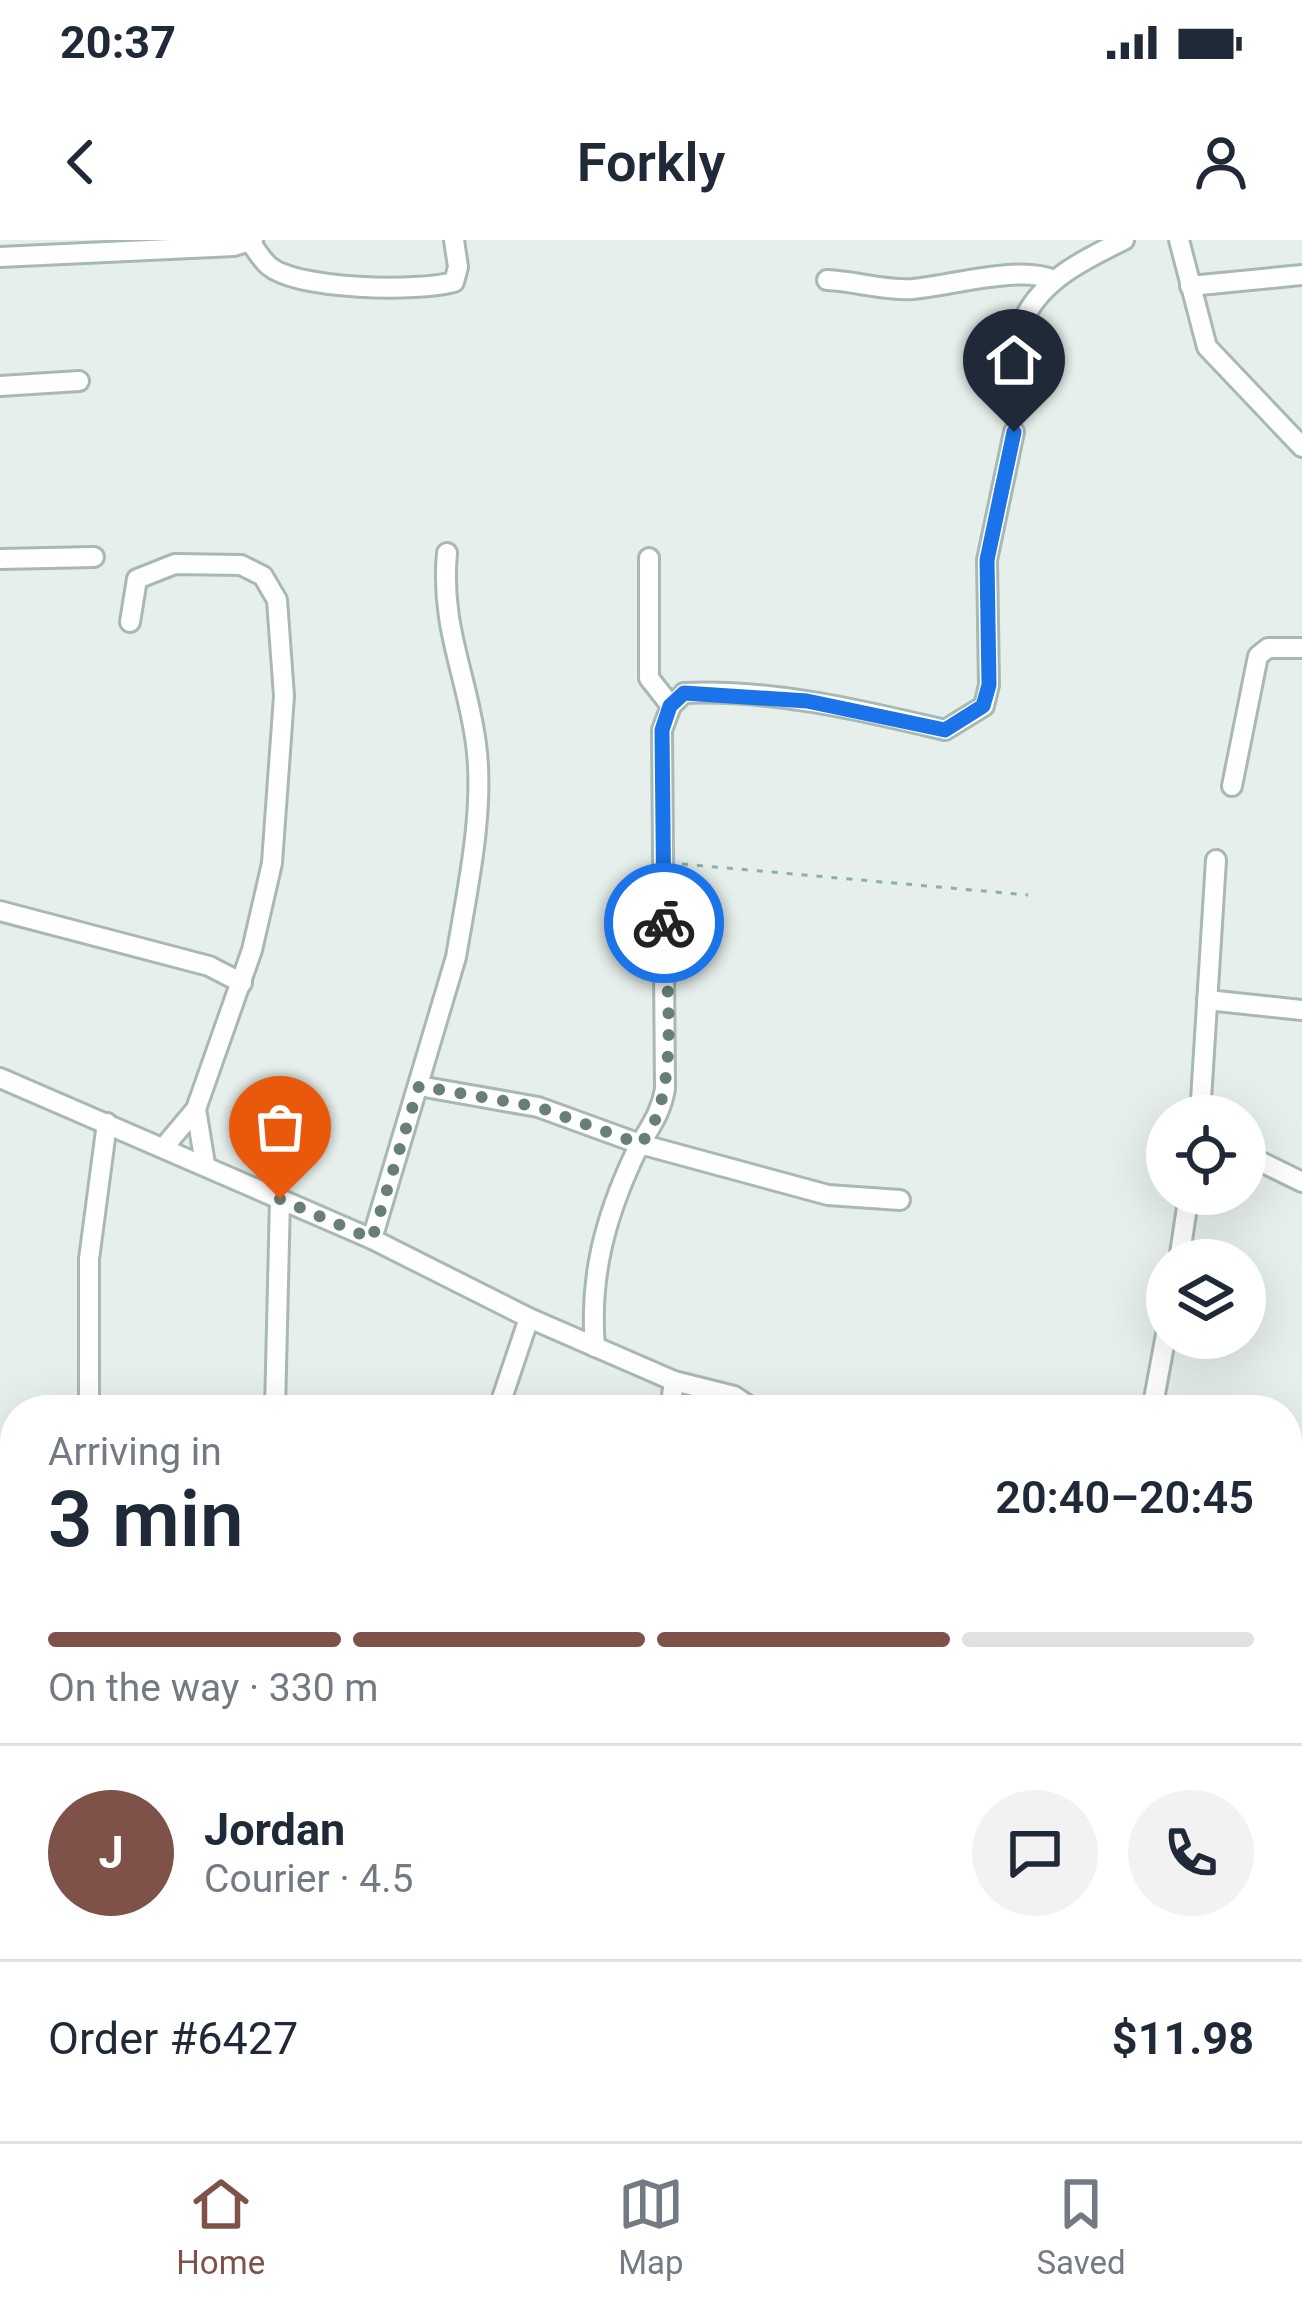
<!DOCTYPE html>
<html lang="en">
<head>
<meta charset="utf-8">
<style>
  :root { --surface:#fff; --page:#f2f2f3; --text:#1f2937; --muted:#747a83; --line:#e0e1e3; --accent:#7f5249 }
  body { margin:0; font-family:Roboto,sans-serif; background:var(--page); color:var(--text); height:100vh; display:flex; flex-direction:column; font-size:45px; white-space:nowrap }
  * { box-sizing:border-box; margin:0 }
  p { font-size:39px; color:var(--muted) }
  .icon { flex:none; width:66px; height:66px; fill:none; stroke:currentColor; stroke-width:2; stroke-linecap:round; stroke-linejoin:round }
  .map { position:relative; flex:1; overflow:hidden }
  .drawer { position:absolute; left:0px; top:1155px; width:1302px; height:747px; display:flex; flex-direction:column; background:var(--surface); border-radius:48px 48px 0 0; box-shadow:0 12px 48px #0002 }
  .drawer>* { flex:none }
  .tools { position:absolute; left:1146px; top:855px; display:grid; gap:24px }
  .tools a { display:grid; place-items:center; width:120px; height:120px; border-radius:50%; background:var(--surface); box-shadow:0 12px 48px #0002; font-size:60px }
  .pin { position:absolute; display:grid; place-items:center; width:102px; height:102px; color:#fff; margin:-123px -51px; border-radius:50% 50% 50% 0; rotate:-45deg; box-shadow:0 0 12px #0007 }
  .pin .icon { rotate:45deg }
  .courier { position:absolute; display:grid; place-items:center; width:120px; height:120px; margin:-60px; border:9px solid #1a73e8; border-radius:50%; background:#fff; color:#222; box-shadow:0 3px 15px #0007 }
  .overview em { font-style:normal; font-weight:600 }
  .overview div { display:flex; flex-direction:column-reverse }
  .overview { display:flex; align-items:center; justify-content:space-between; height:204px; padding:0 48px }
  h1 { font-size:78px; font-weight:600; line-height:90px }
  .bar { display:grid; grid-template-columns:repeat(4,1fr); gap:18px 12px; align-content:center; height:144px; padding:0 48px }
  .bar i { height:15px; border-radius:9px; background:var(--line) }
  .bar .current { background:var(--accent) }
  .bar p { grid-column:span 4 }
  .line { display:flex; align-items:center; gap:30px; padding:0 48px; border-top:3px solid var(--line) }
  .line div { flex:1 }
  .round { display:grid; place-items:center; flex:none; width:126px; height:126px; border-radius:63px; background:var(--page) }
  .status { display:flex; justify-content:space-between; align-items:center; height:84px; padding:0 60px; background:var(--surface); direction:ltr }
  .status svg { height:33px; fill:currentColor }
  header { display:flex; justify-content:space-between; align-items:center; height:156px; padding:0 48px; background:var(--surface); font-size:54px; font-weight:600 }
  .dock { display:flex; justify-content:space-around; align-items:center; height:168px; border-top:3px solid var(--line); background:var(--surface); font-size:33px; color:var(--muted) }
  .dock a { display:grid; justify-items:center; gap:6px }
  .dock .current { color:var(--accent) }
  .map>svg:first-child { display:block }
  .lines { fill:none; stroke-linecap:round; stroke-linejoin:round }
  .street-casing { stroke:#a8b8b2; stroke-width:24 }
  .path { stroke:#86b3a5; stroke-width:3; stroke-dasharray:6 9; stroke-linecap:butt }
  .street { stroke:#fff; stroke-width:18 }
  .done { stroke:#687f78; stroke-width:12; stroke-dasharray:0 21.6 }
  .route { stroke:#1a73e8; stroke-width:15 }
</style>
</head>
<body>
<div class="status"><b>20:37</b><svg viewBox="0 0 49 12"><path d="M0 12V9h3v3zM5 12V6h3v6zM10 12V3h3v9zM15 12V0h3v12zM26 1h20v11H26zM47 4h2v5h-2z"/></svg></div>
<header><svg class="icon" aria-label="back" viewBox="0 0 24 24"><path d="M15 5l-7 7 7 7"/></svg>Forkly<svg class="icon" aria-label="person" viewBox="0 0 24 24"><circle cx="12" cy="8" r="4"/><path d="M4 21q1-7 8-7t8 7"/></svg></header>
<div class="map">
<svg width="1302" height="1901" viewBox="0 0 1302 1901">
  <rect width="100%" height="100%" fill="#e6efeb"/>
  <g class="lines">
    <!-- street casing -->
    <g class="street-casing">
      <g id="street">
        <polyline points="1179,0 1207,107 1302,207"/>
        <path d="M251 3C256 10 262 20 269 26 298 50 418 52 454 42L458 27 454 0"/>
        <polyline points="0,17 234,6 253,0"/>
        <path d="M827 40C855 41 885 51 913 49 954 45 1020 25 1054 40"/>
        <polyline points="1190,46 1302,35"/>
        <path d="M1023 81C1041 40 1085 19 1124 0"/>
        <polyline points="0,146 79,141"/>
        <polyline points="649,318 649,438 671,466"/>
        <polyline points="0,319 94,317"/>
        <polyline points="130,382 137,339 175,324 241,325 263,336 277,360 284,456 272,623 252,710 196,869 164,907"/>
        <polyline points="1232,546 1258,416 1268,408 1302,408"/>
        <polyline points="0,671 209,726 242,743"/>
        <polyline points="1207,760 1302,770"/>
        <polyline points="0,838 372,999 529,1078 674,1141 734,1156 755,1170"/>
        <polyline points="419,846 538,867 640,904 828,955 900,960"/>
        <polyline points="196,869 205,924"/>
        <polyline points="1200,876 1216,620"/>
        <polyline points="1245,914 1302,942"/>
        <path d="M372 999 456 717C467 651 485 571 476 504 467 435 440 386 447 313"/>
        <polyline points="1179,1020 1189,954"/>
        <path d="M595 1107C589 1038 605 978 634 916 646 891 660 878 665 849L662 490 671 466 684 453C772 449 860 470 945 490L984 466 989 445 987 320 1014 192"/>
        <polyline points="89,1170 89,1019 107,883"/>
        <polyline points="275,1170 280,959"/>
        <polyline points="498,1170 529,1078"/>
        <polyline points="670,1170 674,1141"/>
        <polyline points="1152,1170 1167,1089"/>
        <polyline points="1287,1367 1302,1330"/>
        <polyline points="1287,1416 1302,1422"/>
        <polyline points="1287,1529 1291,1489 1302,1461"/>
        <polyline points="0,1810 15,1812"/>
        <polyline points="260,1887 317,1901"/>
        <polyline points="1242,1887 1243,1901"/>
        <polyline points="69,1901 70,1887"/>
        <polyline points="537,1901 541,1887"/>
        <polyline points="730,1901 733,1887"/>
        <polyline points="897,1901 899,1887"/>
      </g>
    </g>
    <!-- path -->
    <polyline class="path" points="682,624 1028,655"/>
    <!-- street -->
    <use href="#street" class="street"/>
  </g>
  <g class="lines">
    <!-- done -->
    <path class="done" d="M280 959 372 999 419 846 538 867 640 904C682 860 666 741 664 683"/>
    <!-- route -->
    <polyline class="route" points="664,683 662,490 670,466 684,453 807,461 945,490 983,466 989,445 987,320 1014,192"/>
  </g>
</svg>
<div class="tools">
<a><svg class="icon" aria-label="locate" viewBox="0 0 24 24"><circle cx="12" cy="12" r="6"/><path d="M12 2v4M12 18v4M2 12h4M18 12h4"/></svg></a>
<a><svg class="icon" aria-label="layers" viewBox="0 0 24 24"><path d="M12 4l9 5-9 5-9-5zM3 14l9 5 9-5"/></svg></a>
</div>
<div class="pin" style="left:280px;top:959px;background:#ea580c"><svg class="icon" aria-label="bag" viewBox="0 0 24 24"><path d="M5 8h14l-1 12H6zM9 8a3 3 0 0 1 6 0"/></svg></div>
<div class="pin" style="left:1014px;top:192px;background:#1f2937"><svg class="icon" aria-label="home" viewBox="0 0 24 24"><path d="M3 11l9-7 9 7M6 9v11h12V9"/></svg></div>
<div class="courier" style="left:664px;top:683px"><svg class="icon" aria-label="bike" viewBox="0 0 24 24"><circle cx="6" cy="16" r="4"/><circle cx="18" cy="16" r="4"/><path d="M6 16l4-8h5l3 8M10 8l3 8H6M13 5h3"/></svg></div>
<section class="drawer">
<div class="overview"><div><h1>3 min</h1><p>Arriving in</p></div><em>20:40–20:45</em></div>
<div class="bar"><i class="current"></i><i class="current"></i><i class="current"></i><i></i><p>On the way · 330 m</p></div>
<div class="line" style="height:216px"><b class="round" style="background:var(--accent);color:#fff">J</b><div><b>Jordan</b><p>Courier · 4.5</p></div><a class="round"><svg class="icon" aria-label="chat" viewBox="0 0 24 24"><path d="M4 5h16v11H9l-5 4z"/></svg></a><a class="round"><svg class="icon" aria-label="phone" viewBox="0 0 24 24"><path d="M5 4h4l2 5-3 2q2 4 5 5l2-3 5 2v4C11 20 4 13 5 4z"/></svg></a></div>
<div class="line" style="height:156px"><div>Order #6427</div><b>$11.98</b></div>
</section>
</div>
<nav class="dock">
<a class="current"><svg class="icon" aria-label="home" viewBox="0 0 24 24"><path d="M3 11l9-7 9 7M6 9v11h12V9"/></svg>Home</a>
<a><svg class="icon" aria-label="map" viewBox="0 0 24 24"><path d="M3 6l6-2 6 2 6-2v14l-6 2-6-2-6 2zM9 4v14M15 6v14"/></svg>Map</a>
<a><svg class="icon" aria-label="saved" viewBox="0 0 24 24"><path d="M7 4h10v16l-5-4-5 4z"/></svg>Saved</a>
</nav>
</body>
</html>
